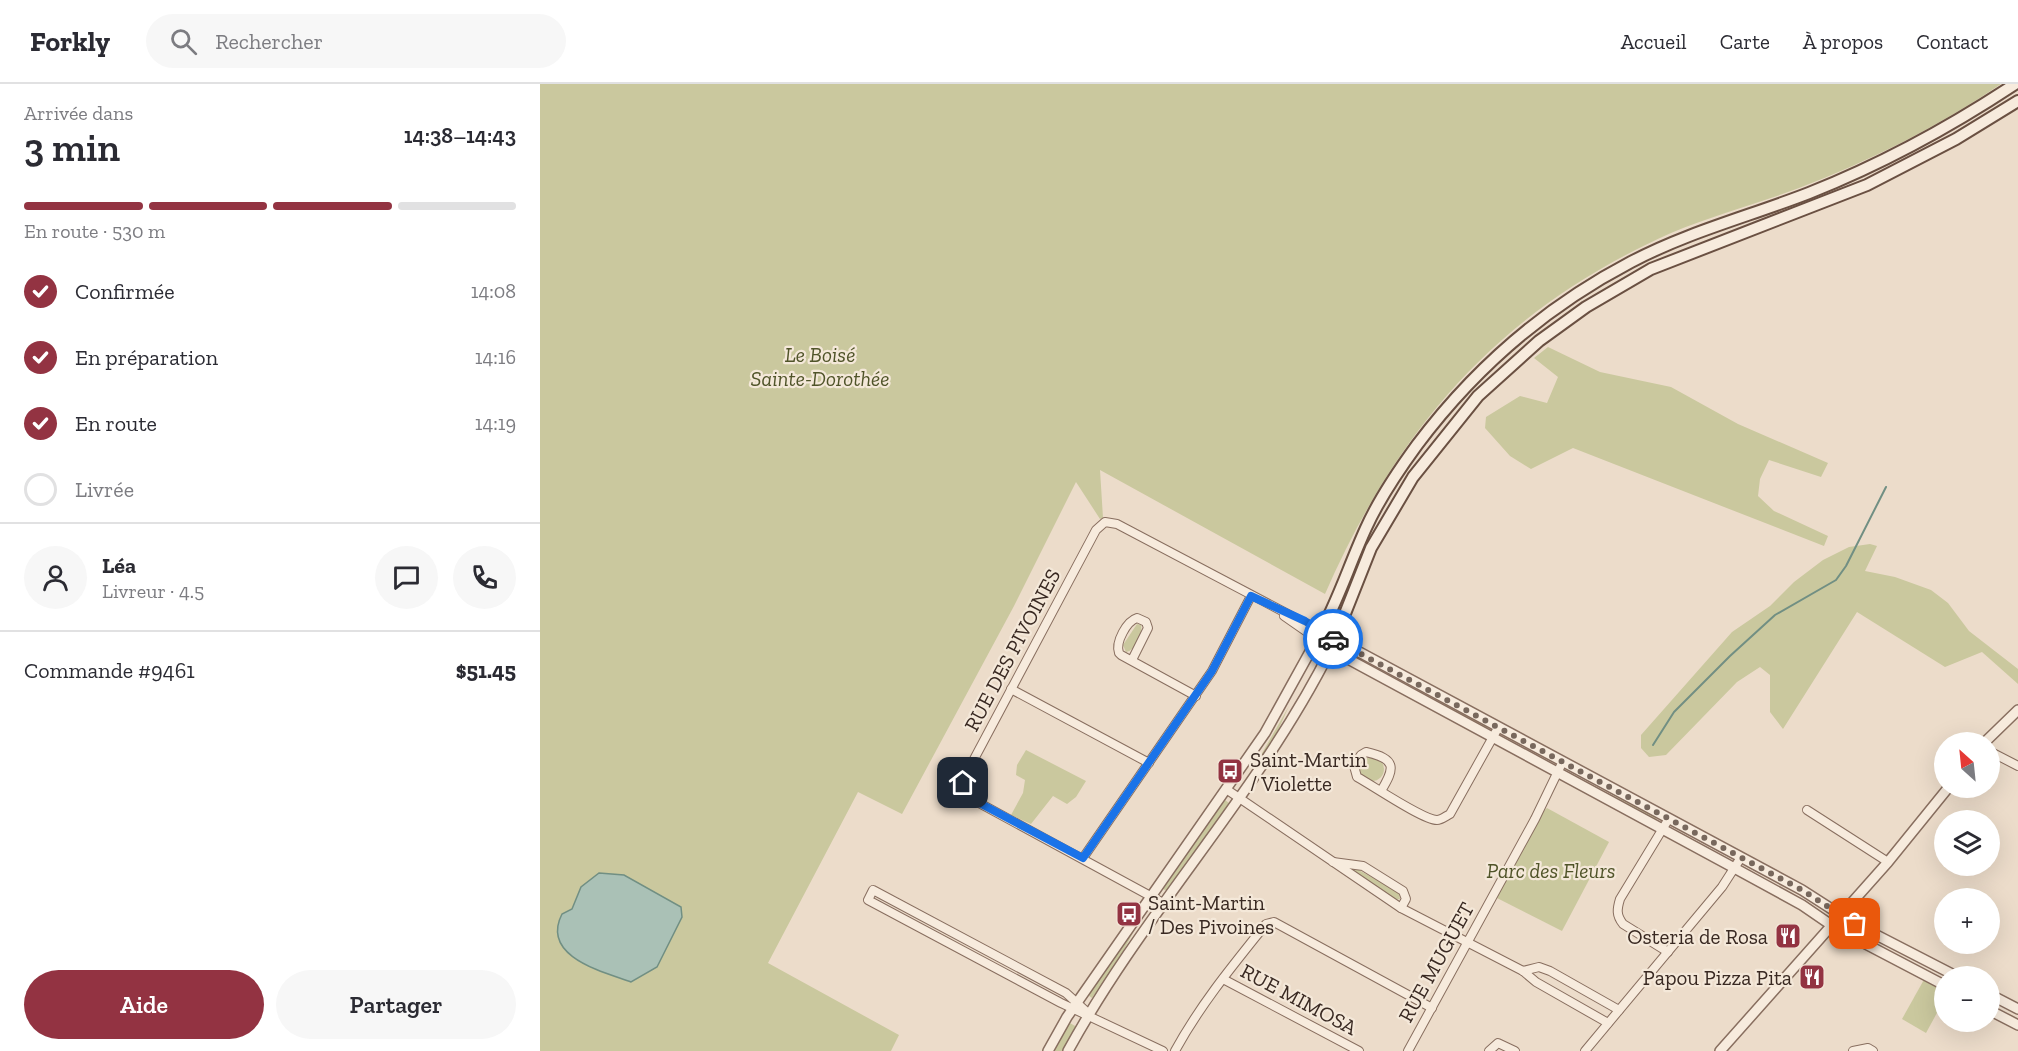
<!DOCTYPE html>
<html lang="fr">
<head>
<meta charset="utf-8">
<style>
  :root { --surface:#fff; --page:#f7f7f7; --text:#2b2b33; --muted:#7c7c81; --line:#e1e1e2; --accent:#933342 }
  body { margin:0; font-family:"Zilla Slab",serif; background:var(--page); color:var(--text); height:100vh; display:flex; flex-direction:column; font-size:22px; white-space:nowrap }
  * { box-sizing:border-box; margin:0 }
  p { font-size:20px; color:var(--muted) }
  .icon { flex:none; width:33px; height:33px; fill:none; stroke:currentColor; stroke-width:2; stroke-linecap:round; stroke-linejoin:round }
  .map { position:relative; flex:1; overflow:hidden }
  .side { display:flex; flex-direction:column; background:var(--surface); width:540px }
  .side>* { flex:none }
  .needle { width:39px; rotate:333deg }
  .buttons { position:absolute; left:1394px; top:648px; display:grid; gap:12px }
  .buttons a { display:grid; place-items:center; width:66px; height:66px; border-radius:50%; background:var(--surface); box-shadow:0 6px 24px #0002; font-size:30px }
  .pin { position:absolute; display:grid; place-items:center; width:51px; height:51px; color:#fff; margin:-26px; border-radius:12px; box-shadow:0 3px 9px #0006 }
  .courier { position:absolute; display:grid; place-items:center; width:60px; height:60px; margin:-30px; border:4px solid #1a73e8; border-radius:50%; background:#fff; color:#222; box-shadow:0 2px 8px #0007 }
  .summary em { font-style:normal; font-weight:600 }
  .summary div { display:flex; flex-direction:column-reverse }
  .summary { display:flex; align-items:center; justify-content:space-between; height:102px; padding:0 24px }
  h1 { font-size:39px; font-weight:600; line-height:45px }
  .bar { display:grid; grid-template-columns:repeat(4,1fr); gap:9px 6px; align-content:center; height:72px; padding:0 24px }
  .bar i { height:8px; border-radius:4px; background:var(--line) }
  .bar .selected { background:var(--accent) }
  .bar p { grid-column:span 4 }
  .line { display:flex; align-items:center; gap:15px; padding:0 24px; border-top:2px solid var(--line) }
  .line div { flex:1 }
  .round { display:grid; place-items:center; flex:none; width:63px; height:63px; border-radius:32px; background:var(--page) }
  ol { padding:0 24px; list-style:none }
  li { display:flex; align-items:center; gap:18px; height:66px }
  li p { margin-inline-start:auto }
  li .icon { padding:6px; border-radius:50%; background:var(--accent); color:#fff; stroke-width:4 }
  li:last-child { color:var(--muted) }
  li i { width:33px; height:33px; border:3px solid var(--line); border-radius:50% }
  .action { display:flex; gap:12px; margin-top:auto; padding:12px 24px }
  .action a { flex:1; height:69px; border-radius:36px; background:var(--accent); color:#fff; font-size:24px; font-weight:600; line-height:69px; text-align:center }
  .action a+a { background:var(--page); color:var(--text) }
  header { display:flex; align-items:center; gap:36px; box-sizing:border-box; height:84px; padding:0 30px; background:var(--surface); border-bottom:2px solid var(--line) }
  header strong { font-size:28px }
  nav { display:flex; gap:33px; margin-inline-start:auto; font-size:21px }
  .search { width:420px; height:54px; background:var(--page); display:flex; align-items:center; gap:15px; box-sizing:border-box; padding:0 21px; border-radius:33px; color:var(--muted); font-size:22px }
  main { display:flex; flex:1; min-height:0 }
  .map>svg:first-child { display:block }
  .green { fill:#cac89e }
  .water { fill:#aac1b6; stroke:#718f83; stroke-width:1.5 }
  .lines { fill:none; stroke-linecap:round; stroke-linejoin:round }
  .stream { stroke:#718f83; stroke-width:2 }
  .minor-casing { stroke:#886e5f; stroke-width:10 }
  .tertiary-casing { stroke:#886e5f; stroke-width:12 }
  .secondary-casing { stroke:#6a5042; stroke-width:14 }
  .minor { stroke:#f7ebdd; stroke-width:8 }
  .tertiary { stroke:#f7ebdd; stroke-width:9 }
  .secondary { stroke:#f7ebdd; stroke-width:10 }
  .done { stroke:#78685d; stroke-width:6; stroke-dasharray:0 10.8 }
  .route { stroke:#1a73e8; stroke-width:8 }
  .labels { text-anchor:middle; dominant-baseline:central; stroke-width:4.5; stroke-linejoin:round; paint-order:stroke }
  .park-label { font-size:21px; font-style:italic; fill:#505429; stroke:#f4e8d9 }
  .street-label { font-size:21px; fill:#392922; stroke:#f4e8d9 }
  .poi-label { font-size:21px; fill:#392922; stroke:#f4e8d9; text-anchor:start }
</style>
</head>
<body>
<header>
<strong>Forkly</strong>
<div class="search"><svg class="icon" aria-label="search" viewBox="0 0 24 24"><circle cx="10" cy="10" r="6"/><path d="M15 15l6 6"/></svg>Rechercher</div>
<nav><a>Accueil</a><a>Carte</a><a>À propos</a><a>Contact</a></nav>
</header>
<main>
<section class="side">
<div class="summary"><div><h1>3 min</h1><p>Arrivée dans</p></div><em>14:38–14:43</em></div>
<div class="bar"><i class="selected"></i><i class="selected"></i><i class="selected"></i><i></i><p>En route · 530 m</p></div>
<ol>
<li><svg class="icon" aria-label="check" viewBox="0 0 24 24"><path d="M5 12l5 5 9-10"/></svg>Confirmée<p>14:08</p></li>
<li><svg class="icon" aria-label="check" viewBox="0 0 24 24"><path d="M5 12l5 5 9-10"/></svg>En préparation<p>14:16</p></li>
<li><svg class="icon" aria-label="check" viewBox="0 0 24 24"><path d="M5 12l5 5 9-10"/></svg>En route<p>14:19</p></li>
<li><i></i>Livrée</li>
</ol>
<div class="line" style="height:108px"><a class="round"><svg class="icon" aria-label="person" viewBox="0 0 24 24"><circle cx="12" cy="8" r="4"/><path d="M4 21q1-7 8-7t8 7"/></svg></a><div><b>Léa</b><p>Livreur · 4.5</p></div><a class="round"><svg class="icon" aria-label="chat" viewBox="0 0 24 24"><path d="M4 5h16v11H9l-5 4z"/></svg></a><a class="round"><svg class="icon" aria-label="phone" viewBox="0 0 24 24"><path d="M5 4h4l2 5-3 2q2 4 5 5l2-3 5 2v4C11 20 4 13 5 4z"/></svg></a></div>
<div class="line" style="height:78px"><div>Commande #9461</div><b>$51.45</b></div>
<div class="action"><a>Aide</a><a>Partager</a></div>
</section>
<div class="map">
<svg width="1478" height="967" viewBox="0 0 1478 967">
  <rect width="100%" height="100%" fill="#ecdcca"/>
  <!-- green -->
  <g class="green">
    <path d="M0 0H1461C1399 42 1330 77 1259 104 1217 120 1173 131 1131 149 961 225 859 341 785 510L560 386 563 434 560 435 536 398 474 522 362 730 318 708 228 879 359 951 351 967H0Z"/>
    <polygon points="1008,263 1060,288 1131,303 1198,340 1288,379 1281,393 1229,376 1220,395 1218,412 1234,427 1288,452 1284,462 1033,364 991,385 970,372 945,344 946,333 980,312 1007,319 1018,293 994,274"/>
    <polygon points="1330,460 1337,462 1325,487 1355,493 1391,506 1408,519 1429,547 1478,585 1478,600 1442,568 1405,583 1317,528 1243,645 1230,628 1230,591 1220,583 1197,598 1126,671 1109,673 1101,664 1101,651 1192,548 1230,522 1254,498 1283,476 1309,463"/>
    <path d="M597 540 601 541C603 549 595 567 586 568L583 561Z"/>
    <polygon points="851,593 948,642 946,646"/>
    <polygon points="749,622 735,653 717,678"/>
    <polygon points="486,666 546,697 536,713 527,720 513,712 491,740 471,731 483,709 485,696 476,691 477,681"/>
    <circle cx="832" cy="685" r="12"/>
    <polygon points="1049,700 1117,733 1115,737 1048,701"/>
    <polygon points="685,716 689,719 627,807 623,805"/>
    <polygon points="1007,724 1069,758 1022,847 953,812 995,735"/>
    <polygon points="815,784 859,808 860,815 855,816 815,789 813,785"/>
    <polygon points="595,845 578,877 552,914 548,911"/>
    <polygon points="1386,892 1404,901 1404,916 1386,949 1362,935"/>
    <polygon points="528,938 537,943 523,967 512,967"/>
  </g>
  <!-- water -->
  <path class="water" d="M59 789 84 791 141 823 142 833 117 883 91 898C64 888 0 873 22 830L32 825 41 803Z"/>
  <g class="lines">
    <!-- stream -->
    <polyline class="stream" points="1113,661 1134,628 1190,572 1235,531 1296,496 1306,482 1346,403"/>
    <!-- minor casing -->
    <g class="minor-casing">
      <g id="minor">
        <polyline points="744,532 777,555"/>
        <path d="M592 576 608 544 606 538 597 534C587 537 575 558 579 569L581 571 656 612"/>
        <polyline points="471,605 609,679"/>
        <polyline points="1449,667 1478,682"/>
        <polyline points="686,705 861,824 983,887 996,898 1068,939"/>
        <path d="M841 707C855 684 857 675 826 668L821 671 814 682 817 693C832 701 883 736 897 736 901 736 906 732 910 730L958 644"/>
        <polyline points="1267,726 1348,778"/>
        <polyline points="543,774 672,587 711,512"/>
        <polyline points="793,778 823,782 863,807 866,815 861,824"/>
        <polyline points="625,820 430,714 423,703 424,694 556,446 565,438 577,440 782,548"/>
        <path d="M1128 868 1083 840C1076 831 1077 825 1080 815L1128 736"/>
        <polyline points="983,887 999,883 1010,887 1079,926"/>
        <polyline points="683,895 819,967"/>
        <polyline points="549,930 526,909 333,806 328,816 521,919 623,967"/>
        <path d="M635 967C660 921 693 881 726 840L734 838 892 924"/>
        <polyline points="868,967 995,735 1022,679"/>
        <polyline points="949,967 958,959 975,967"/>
        <polyline points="1045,967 1182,803 1200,775"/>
        <polyline points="1313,967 1328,964 1333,967"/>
      </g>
    </g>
    <!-- tertiary casing -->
    <g class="tertiary-casing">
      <g id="tertiary">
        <polyline points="782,548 1262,806 1315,840 1416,892"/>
        <polyline points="1445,658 1478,626"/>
        <polyline points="1449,910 1478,925"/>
        <polyline points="1449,926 1478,941"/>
        <polyline points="508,967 527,933 725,649 777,555 797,569 1187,780 1262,821 1297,845 1404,901"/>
        <path d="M528 967C605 826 719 709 791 565"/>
        <polyline points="1180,967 1348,778 1408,704"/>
      </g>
    </g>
    <!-- secondary casing -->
    <g class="secondary-casing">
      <g id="secondary">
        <path d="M777 555C797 520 809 481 826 444 839 415 858 387 877 361 934 285 1007 222 1091 178 1148 148 1210 132 1269 109 1342 80 1410 43 1475 0"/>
        <polyline points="791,565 831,464 873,393 938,312 999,257 1046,223 1111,185 1327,101 1416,55 1478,17"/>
      </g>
    </g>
    <!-- minor -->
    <use href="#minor" class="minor"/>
    <!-- tertiary -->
    <use href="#tertiary" class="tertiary"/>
    <!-- secondary -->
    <use href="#secondary" class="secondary"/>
  </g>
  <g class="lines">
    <!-- done -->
    <polyline class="done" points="793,555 1262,806 1315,840"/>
    <!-- route -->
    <polyline class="route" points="423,699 430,714 543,774 672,587 711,512 765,537 793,555"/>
  </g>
  <!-- icons -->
  <defs>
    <g id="bus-square" transform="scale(1.35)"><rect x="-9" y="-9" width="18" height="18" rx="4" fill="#933342" stroke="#f4e8d9"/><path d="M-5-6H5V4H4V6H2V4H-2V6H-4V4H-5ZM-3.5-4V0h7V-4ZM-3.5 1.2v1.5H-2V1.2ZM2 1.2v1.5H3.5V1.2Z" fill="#fff"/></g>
    <g id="restaurant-square" transform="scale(1.35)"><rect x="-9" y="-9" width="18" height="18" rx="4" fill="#933342" stroke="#f4e8d9"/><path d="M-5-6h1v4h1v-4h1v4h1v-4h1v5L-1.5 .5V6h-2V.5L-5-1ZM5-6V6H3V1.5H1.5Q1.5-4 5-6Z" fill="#fff"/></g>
  </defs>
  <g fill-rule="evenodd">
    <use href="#bus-square" x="690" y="687"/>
    <use href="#bus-square" x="589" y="830"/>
    <use href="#restaurant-square" x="1248" y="852"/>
    <use href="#restaurant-square" x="1272" y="893"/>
  </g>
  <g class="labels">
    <!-- park labels -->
    <g class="park-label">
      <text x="280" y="270">Le Boisé<tspan x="280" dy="24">Sainte-Dorothée</tspan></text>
      <text x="1011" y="786">Parc des Fleurs</text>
    </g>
    <!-- street labels -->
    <g class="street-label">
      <text transform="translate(472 566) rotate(-62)">RUE DES PIVOINES</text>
      <text transform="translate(896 878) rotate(-61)">RUE MUGUET</text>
      <text transform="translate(759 915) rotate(28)">RUE MIMOSA</text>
    </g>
    <!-- poi labels -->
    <g class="poi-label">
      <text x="710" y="675">Saint-Martin<tspan x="710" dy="24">/ Violette</tspan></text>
      <text x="608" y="818">Saint-Martin<tspan x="608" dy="24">/ Des Pivoines</tspan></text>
      <text x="1228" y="852" text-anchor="end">Osteria de Rosa</text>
      <text x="1252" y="893" text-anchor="end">Papou Pizza Pita</text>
    </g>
  </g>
</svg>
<div class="buttons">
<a><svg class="needle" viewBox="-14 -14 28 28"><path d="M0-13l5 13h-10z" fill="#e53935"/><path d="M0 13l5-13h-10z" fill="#7c7c81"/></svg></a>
<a><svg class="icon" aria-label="layers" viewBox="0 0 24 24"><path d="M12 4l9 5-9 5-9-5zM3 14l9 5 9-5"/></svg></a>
<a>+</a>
<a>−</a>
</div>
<div class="pin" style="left:1315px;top:840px;background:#ea580c"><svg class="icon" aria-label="bag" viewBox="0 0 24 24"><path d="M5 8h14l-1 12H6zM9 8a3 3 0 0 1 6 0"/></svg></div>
<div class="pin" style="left:423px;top:699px;background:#1f2937"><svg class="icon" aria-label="home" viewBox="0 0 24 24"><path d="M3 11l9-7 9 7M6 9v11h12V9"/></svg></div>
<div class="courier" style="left:793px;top:555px"><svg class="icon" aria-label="car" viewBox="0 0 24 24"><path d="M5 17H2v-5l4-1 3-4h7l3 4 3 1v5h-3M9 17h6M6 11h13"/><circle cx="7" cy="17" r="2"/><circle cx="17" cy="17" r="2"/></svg></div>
</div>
</main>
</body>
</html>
